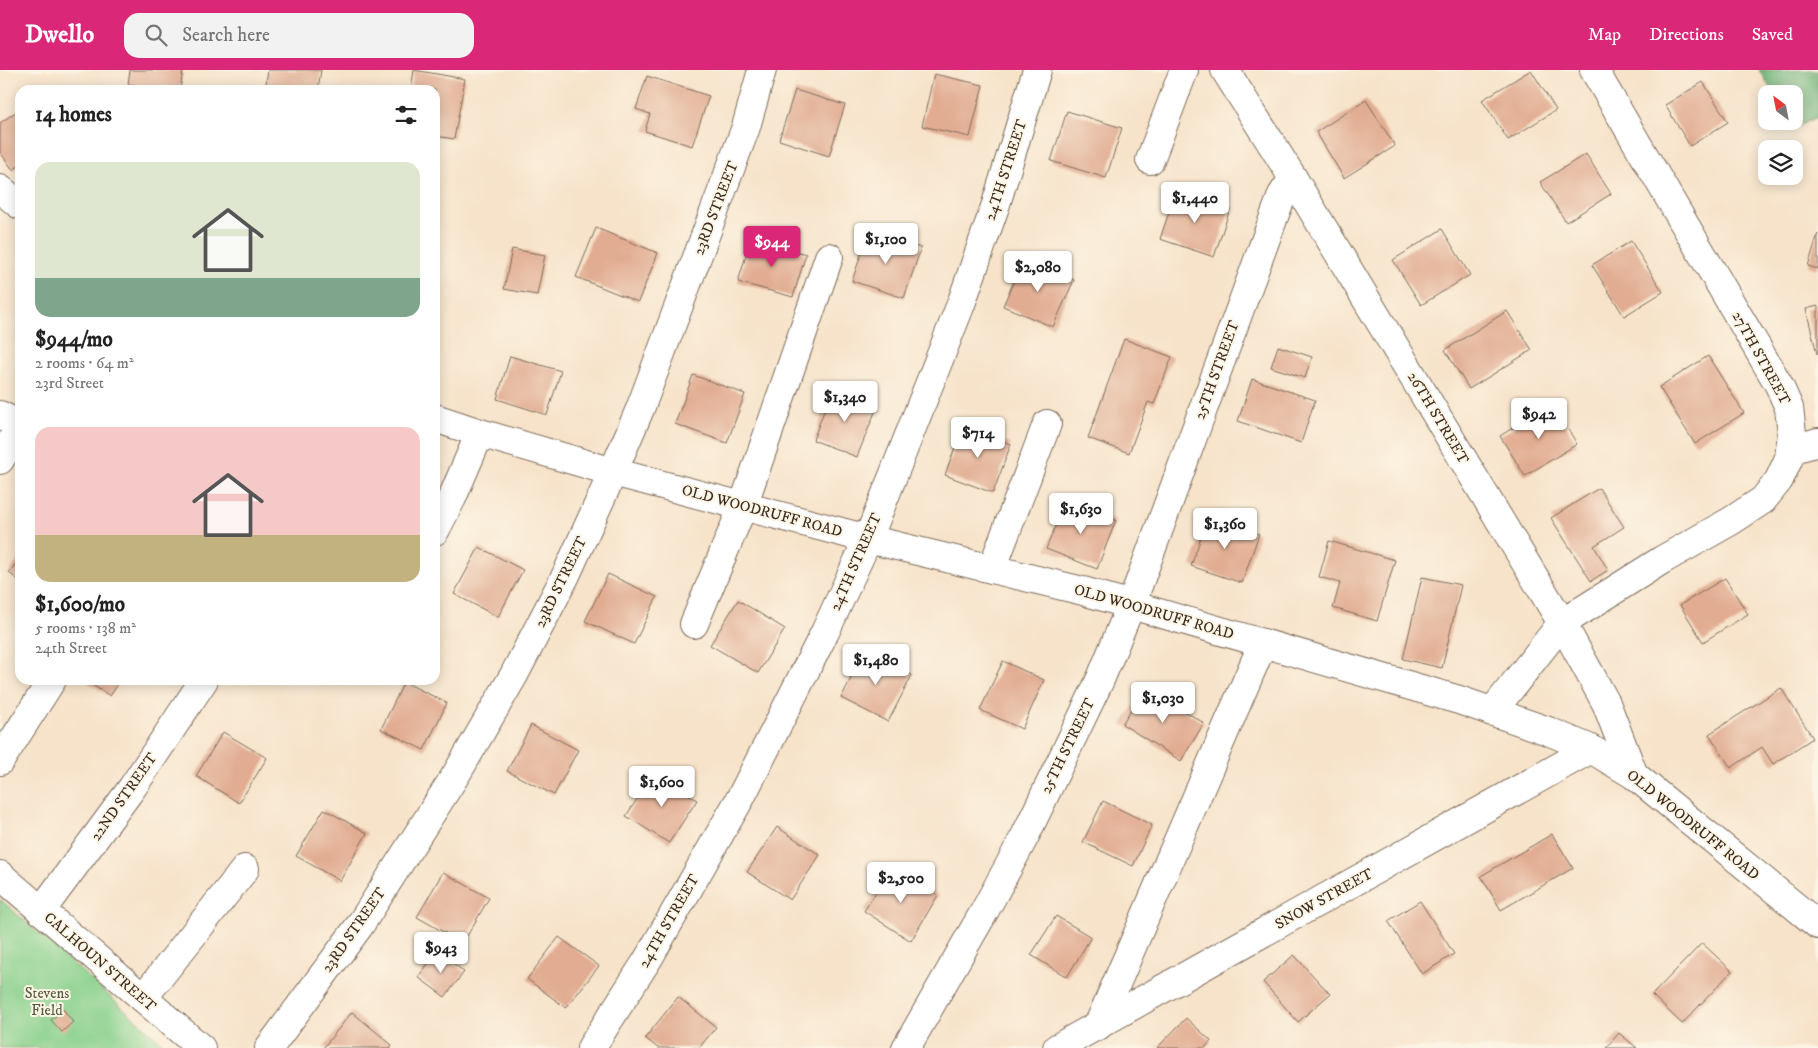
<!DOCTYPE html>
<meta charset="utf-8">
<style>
:root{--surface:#fff;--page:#f2f2f2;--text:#222;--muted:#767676;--accent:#db2777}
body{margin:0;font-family:"IM FELL DW Pica",serif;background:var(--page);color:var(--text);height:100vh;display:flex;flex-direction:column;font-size:19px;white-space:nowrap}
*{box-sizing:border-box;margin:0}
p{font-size:16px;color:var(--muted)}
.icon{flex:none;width:28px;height:28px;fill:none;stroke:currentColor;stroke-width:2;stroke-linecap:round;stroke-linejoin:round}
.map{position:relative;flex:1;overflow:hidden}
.drawer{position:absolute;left:15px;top:15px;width:425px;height:600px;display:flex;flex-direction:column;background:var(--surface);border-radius:15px;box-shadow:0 2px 12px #0003}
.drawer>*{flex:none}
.needle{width:32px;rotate:328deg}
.fabs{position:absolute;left:1758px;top:15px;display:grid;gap:10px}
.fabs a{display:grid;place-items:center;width:45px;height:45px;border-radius:10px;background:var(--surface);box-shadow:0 2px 12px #0003;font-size:25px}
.price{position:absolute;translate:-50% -42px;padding:0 11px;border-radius:5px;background:#fff;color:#222;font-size:16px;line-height:32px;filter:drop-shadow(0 1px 2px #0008)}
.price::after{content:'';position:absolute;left:50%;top:30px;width:15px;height:11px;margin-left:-8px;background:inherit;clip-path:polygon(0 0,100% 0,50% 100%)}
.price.selected{background:var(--accent);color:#fff}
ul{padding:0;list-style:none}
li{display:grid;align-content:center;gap:10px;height:265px;padding:0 20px}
li span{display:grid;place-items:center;height:155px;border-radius:15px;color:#555}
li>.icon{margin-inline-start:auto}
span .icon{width:90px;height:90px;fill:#fffc;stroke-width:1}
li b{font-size:21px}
h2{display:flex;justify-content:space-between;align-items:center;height:60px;padding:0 20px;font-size:21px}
header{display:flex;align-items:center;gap:30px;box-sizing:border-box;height:70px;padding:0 25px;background:var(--accent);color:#fff}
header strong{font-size:24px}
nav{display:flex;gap:28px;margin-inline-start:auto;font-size:18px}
.search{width:350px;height:45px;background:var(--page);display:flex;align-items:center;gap:12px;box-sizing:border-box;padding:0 18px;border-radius:15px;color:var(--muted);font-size:19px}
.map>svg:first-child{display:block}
</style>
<header>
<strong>Dwello</strong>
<div class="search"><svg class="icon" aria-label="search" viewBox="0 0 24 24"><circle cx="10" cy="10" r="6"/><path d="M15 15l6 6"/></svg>Search here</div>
<nav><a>Map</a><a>Directions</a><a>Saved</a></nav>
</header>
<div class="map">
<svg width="1818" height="978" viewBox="0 0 1818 978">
<rect width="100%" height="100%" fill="#fcf5e5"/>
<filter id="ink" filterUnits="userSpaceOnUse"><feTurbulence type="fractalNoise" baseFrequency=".02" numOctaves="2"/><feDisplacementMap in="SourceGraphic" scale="10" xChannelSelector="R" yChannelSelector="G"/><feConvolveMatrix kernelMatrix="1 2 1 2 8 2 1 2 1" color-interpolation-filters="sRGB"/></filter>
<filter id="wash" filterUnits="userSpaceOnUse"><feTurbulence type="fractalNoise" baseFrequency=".0096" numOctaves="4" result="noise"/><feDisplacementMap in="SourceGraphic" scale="20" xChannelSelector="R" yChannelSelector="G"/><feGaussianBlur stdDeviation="1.12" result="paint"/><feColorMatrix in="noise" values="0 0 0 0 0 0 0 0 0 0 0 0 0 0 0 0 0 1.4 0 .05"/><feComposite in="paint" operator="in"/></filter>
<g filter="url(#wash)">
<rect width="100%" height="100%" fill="#f7e3ca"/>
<path fill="#88d08c" stroke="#627d55" d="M0,829L168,978H0Z"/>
<path fill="#6eb278" stroke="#546e4b" d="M1759,0H1818V47L1796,57L1792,51H1794V24H1774Z"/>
<g id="blocks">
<g fill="#e1ac91">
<path d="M130,0H183L180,20H164L128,14Z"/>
<path d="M268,0H321L318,20H265Z"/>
<path d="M414,0L465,9L454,69L435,66V20H411Z"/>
<path d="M1531,0L1556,40L1508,70L1482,30Z"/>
<path d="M934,4L983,15L970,67L922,56Z"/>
<path d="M647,6L709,26L692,76L645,61L650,44L636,39Z"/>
<path d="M1703,12L1728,52L1690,76L1665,35Z"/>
<path d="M795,20L845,35L829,86L779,70Z"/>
<path d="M1366,30L1395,76L1344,108L1316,62Z"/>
<path d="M20,39V95L13,100L0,82V53Z"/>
<path d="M1067,41L1122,58L1106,108L1051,91Z"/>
<path d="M1586,84L1611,124L1566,152L1540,112Z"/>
<path d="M1176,121L1230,139L1214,187L1160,169Z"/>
<path d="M596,158L658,183L638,232L576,207Z"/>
<path d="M1442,159L1470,205L1421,235L1393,190Z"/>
<path d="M869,161L921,178L904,228L852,211Z"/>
<path d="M1818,164V199L1808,196Z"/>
<path d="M751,169L806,184L793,227L738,212Z"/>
<path d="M1631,171L1663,222L1624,246L1592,195Z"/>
<path d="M512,179L545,185L537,225L504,219Z"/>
<path d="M1024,188L1074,210L1053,257L1003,236Z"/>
<path d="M1818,236V284H1817L1806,239Z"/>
<path d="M1507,241L1532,280L1469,319L1445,280Z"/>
<path d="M1124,269L1172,287L1154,334L1148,332L1129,383L1088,368Z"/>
<path d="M1278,276L1312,287L1305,308L1271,297Z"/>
<path d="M510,286L561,301L547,345L497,329Z"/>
<path d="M1708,286L1744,343L1695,374L1659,317Z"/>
<path d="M693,305L745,324L727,373L675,354Z"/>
<path d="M1252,309L1315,330L1301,373L1238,351Z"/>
<path d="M832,320L877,337L857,387L813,370Z"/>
<path d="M1552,333L1577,374L1525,406L1500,366Z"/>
<path d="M963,356L1011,374L993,423L945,405Z"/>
<path d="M1599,418L1624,457L1594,476L1608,500L1591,511L1551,448Z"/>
<path d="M1066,430L1116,450L1097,499L1046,479Z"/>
<path d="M1208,447L1259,464L1242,513L1191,496Z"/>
<path d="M1329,471L1395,490L1377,551L1333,538L1340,513L1319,507Z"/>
<path d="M479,477L523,500L498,547L454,524Z"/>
<path d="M20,488V511L9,503Z"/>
<path d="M608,504L657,527L634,574L585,551Z"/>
<path d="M1422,507L1461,515L1442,598L1403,589Z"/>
<path d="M1725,508L1748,544L1703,572L1680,535Z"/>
<path d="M738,530L785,559L758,603L710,575Z"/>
<path d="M865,581L912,605L888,652L841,628Z"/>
<path d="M1003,591L1044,610L1022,659L980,640Z"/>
<path d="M84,610H121L110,626Z"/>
<path d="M404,612L447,633L424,680L381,659Z"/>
<path d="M1145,617L1204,653L1181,691L1122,654Z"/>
<path d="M1781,618L1813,668L1773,694L1762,677L1731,698L1709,664Z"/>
<path d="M531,655L578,680L554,725L507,701Z"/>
<path d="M223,662L267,688L239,733L196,706Z"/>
<path d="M655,702L697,730L669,773L626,746Z"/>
<path d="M1103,731L1152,755L1133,796L1083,772Z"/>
<path d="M324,739L367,763L340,811L296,786Z"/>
<path d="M777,757L820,785L790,830L747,802Z"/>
<path d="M1552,764L1573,798L1501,840L1481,806Z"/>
<path d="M892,797L938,825L911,871L864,841Z"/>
<path d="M443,802L489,828L463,873L417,847Z"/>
<path d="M1420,831L1454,884L1422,904L1388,851Z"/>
<path d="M1056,846L1091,867L1067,907L1031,885Z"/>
<path d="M559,867L599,896L566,938L527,909Z"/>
<path d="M1702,873L1732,901L1682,954L1652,925Z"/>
<path d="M438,881L464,902L445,927L418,907Z"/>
<path d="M1294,885L1330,924L1298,952L1263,912Z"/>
<path d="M678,927L716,957L699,978H658L645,968Z"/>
<path d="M63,939L73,952L62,962L51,950Z"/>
<path d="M352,942L392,975L390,978H323Z"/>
<path d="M1186,948L1211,971L1205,978H1157Z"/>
<path d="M1619,963L1637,978H1606Z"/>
</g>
</g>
</g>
<g filter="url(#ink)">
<use href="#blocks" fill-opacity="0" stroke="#7d6b5a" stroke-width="1"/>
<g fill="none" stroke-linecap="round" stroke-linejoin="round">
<defs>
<g id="minor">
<path d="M1225,0L1293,108L1562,553L1606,633L1634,705"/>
<path d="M1150,90L1184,0"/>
<path d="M0,119L20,135"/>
<path d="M0,345L20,355"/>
<path d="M435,348L480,363L613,402L868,469L1083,521L1459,630L1548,661L1591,679L1634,705L1818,855"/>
<path d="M1790,380L1818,372"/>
<path d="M0,390L20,357"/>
<path d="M435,461L452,428L480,363"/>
<path d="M992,499L1047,354"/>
<path d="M694,554L743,436L829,187"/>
<path d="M1492,642L1562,553L1662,490L1731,451L1763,430L1779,410L1789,388L1792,363L1789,338L1779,315L1594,0"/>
<path d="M0,691L52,610"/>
<path d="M0,805L201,978"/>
<path d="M41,841L132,718L204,610"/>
<path d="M143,928L245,799"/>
<path d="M1098,956L1263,573"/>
<path d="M269,978L360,855L457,703L514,605L566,505L613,402L640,339L746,57L762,0"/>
<path d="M591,978L648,889L741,727L825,562L868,469L961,234L996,134L1037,0"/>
<path d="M906,978L984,842L1025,766L1100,610L1131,535L1282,125L1293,108"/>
<path d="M1057,978L1591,679"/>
</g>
</defs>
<use href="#minor" stroke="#7d6b5a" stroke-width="30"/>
<use href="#minor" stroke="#fff" stroke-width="28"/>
</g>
</g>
<g text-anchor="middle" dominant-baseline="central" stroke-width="4" stroke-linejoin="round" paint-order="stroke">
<g font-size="15" fill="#3b2a1e" stroke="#fcf5e5">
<text transform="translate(1006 100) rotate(-72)">24TH STREET</text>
<text transform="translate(716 138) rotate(-69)">23RD STREET</text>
<text transform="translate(1761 288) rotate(61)">27TH STREET</text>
<text transform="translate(1217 300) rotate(-70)">25TH STREET</text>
<text transform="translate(1438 348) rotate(59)">26TH STREET</text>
<text transform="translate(762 441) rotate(15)">OLD WOODRUFF ROAD</text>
<text transform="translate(856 492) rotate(-66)">24TH STREET</text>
<text transform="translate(561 512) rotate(-64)">23RD STREET</text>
<text transform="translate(1154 542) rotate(16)">OLD WOODRUFF ROAD</text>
<text transform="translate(1068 676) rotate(-64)">25TH STREET</text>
<text transform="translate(124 727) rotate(-55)">22ND STREET</text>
<text transform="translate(1693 755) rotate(39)">OLD WOODRUFF ROAD</text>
<text transform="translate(1324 829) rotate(-29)">SNOW STREET</text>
<text transform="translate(669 851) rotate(-60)">24TH STREET</text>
<text transform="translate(354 860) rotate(-55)">23RD STREET</text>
<text transform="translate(100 892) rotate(41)">CALHOUN STREET</text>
</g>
<g font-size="15" fill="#525c3f" stroke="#fcf5e5">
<text x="47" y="923">Stevens<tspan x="47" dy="17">Field</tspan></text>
</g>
</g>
</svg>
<div class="fabs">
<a><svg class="needle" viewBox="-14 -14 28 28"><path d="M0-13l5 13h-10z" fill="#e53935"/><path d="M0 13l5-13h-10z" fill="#767676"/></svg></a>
<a><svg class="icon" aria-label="layers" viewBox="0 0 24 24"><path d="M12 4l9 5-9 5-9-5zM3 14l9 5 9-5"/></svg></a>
</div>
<b class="price" style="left:1195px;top:154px">$1,440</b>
<b class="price" style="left:886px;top:195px">$1,100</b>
<b class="price selected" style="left:772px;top:198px">$944</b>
<b class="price" style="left:1038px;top:223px">$2,080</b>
<b class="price" style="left:845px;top:353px">$1,340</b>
<b class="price" style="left:1539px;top:370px">$942</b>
<b class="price" style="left:978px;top:389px">$714</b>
<b class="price" style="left:1081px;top:465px">$1,630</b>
<b class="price" style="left:1225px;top:480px">$1,360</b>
<b class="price" style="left:876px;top:616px">$1,480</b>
<b class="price" style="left:1163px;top:654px">$1,030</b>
<b class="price" style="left:662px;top:738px">$1,600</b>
<b class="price" style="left:901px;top:834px">$2,500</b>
<b class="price" style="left:441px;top:904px">$943</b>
<section class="drawer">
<h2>14 homes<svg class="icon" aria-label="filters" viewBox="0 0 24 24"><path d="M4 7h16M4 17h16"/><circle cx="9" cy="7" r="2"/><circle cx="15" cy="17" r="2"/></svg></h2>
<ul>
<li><span style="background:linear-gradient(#dfe7d0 75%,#7fa58c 0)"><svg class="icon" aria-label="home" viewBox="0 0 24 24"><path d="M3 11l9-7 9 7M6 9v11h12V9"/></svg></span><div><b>$944/mo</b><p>2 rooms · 64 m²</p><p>23rd Street</p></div></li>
<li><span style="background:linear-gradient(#f6c9c9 70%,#c2b280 0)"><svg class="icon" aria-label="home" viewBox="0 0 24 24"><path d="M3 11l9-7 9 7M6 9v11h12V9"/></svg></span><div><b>$1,600/mo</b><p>5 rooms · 138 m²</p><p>24th Street</p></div></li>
</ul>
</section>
</div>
